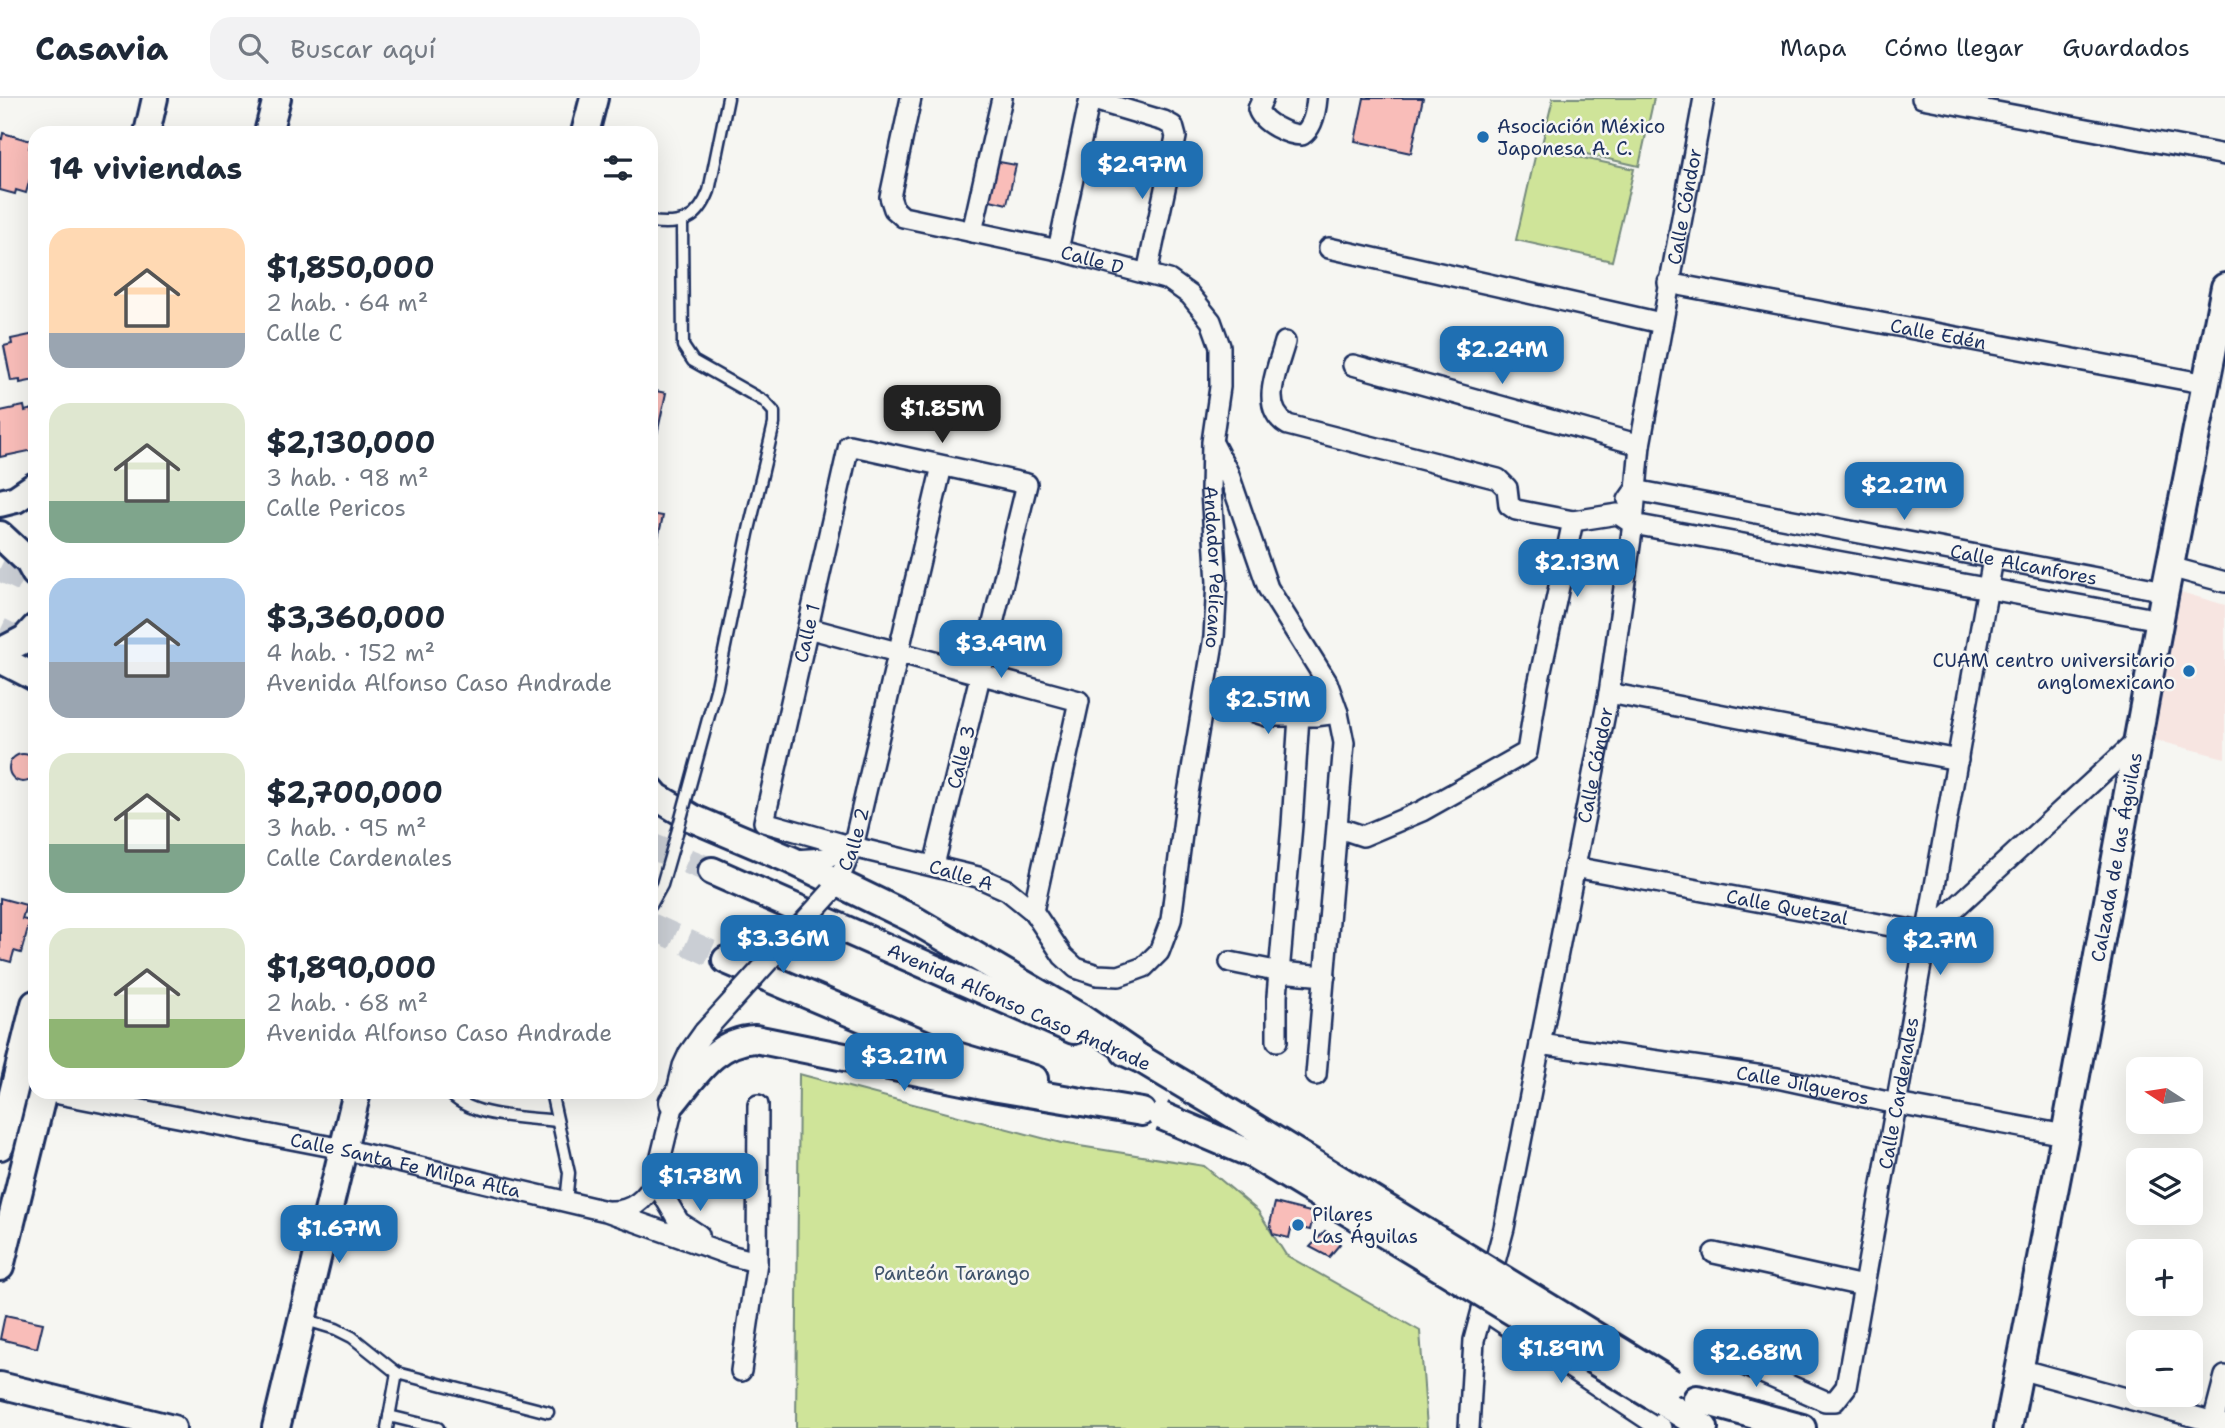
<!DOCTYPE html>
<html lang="es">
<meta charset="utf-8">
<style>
:root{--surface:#fff;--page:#f2f2f3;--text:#1f2937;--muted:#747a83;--line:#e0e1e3;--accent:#1f6fb2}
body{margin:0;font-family:"Shantell Sans",sans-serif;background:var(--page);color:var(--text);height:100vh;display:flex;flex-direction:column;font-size:26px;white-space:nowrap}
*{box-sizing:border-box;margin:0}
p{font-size:23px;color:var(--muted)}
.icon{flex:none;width:38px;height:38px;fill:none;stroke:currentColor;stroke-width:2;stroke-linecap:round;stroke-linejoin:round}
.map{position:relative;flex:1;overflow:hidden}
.panel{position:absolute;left:28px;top:28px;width:630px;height:973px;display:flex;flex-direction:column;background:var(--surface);border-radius:21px;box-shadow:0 7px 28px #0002}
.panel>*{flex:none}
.needle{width:46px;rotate:282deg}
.tools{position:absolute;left:2126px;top:959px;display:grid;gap:14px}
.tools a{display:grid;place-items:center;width:77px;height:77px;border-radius:14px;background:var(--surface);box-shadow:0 7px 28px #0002;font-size:35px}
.price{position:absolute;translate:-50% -60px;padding:0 16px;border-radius:14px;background:var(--accent);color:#fff;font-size:23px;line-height:46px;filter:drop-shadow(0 2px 4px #0008)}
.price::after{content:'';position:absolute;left:50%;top:42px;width:21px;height:16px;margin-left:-10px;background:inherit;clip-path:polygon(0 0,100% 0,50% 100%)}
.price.on{background:#222;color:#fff}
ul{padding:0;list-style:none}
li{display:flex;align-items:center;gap:21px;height:175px;padding:0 21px}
li span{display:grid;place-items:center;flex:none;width:196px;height:140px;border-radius:21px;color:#555}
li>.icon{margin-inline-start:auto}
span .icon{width:84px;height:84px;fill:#fffc;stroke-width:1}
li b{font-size:30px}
h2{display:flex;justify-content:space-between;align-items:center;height:84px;padding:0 21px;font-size:30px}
header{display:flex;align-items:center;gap:42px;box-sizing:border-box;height:98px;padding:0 35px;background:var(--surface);border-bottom:2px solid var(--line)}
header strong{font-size:33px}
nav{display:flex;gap:38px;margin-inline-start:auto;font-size:24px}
.search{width:490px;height:63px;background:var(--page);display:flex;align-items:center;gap:18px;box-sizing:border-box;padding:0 24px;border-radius:21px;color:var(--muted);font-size:26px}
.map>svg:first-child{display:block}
</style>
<header>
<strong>Casavia</strong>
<div class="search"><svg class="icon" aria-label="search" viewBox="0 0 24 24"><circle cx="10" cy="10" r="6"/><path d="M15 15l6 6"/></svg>Buscar aquí</div>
<nav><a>Mapa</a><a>Cómo llegar</a><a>Guardados</a></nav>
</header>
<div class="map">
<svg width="2225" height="1330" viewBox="0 0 2225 1330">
<rect width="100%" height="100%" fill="#f6f6f2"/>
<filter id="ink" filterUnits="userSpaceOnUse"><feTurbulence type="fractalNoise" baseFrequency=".0143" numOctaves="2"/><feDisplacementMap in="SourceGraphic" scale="14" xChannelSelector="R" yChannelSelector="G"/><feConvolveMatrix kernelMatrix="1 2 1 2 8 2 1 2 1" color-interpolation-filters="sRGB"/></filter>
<g filter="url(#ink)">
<path fill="#f7e5e1" d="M2167,490L2225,507V660L2142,639Z"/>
<g fill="#cfe499" stroke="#758a7c" stroke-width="2">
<path d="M1553,0H1654L1639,68L1542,46Z"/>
<path d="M1537,50L1634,71L1612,163L1516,142Z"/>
<path d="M799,976L1061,1045L1204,1068L1258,1113L1286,1157L1420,1233L1427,1330H796Z"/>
</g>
<g fill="#f9bdb9" stroke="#1b2f5e" stroke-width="2">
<path d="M1364,0H1423L1411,55L1355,43Z"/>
<path d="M3,35L31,43L29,50L35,52V63L26,95L16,92L15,96L0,92V40L2,41Z"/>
<path d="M994,63L1016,67L1007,106L986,101Z"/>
<path d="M35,236V282L20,285V282L11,283L4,248L12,246L11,241Z"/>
<path d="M651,292L666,295L651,364Z"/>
<path d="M24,308L25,313L32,311L35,326L34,352L0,359V313Z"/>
<path d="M651,416L663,418L651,471Z"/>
<circle cx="23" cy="670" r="14"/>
<path d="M0,800L26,807L22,821L30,823L21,855L14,853L11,864L0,861Z"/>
<path d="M1275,1105L1314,1115L1310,1132L1301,1130V1133L1291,1131L1289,1140L1273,1136L1270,1126Z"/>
<path d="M1325,1133L1340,1146L1329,1159L1310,1149Z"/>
<path d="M5,1217L43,1225L37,1250L0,1241Z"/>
</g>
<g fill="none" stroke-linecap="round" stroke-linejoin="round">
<g stroke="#caced4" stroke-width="26" stroke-dasharray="26 13" stroke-linecap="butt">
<path d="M0,470L35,487"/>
<path d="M0,533L35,550"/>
<path d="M651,748L712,773"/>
<path d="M651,828L726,862"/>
</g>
<defs>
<g id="service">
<path d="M651,124C682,128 698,122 709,93L728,0"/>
<path d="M682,124L683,248L693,263L764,303L774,314V326L748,436L717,588"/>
<path d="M651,807L662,787L677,735"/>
<path d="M449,994C469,1020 525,1019 556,1023"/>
<path d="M551,994L569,1075L566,1104"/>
<path d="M303,1221L336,1231L352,1239L397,1275L548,1314"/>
<path d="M389,1318L438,1330"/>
<path d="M387,1330L397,1275"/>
</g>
<g id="minor">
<path id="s1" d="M911,0L890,99L894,111L903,119L1058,152L1169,182L1190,197L1211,223L1220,248V289L1212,344L1211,393L1217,484L1214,539L1185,713L1171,822L1159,854L1144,869L1119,878L1097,877L1076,870L1063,858L1033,813L1007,792L978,779L853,749L764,724L849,347L1027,386L934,767"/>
<path d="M1263,0L1258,11C1262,25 1288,37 1302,37C1313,30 1316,12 1317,0"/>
<path d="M1922,0L2225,57"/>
<path d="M1090,1L1164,23L1173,28L1176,39L1147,175"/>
<path d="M972,134L1002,0"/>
<path d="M1329,150L1661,225"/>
<path d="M1058,152L1090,0"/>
<path id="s2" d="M1668,185L2207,286"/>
<path d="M1285,244C1278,270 1258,310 1288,327L1498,381L1507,390L1509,407L1516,412L1573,423"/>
<path d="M1353,267L1640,347"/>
<path d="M1214,347L1228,374L1268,490L1327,584L1338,615L1344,645L1316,977"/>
<path id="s3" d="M1628,402L1635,392L2165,493"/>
<path d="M2170,469L2225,484"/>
<path d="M808,530L1079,603L1033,813"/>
<path d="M1609,595L1958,662"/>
<path d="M1206,598L1267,618H1315L1338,615"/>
<path d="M1339,730L1363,738L1422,713L1527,654L1538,587L1573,423L1618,416L1633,426L2160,522"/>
<path d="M794,762L825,760L853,749"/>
<path id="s4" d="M1574,769L1928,835L2138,642"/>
<path id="s5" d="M831,794L837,785L853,749L942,368"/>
<path d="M1230,864L1280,874L1325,878"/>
<path d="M1277,943V898L1292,727L1299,618"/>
<path id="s6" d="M1540,946L1777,980L1897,1006L2065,1037"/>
<path id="s7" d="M49,994L343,1051L606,1113L733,1158L757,1164"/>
<path d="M655,1083L679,1124L699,1137"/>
<path d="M610,1113C632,1114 646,1101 655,1083L683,968L689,955L704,934"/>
<path d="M1714,1155L1863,1188"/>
<path d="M1482,1211L1661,1330"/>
<path id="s8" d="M1744,1267L1825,1303H1835L1846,1289L1993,461"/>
<path d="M2019,1271L2225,1327"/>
<path d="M741,1273L757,1164L758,1007"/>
<path d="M2213,1324L2225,1278"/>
<path id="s9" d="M1469,1330L1474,1242L1504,1130L1609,595L1633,426L1640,347L1704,0"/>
</g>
<g id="tertiary">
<path d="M147,35L155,0"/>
<path d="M0,1287L173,1330"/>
</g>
<g id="secondary">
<path d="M268,35L277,0"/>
<path d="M585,35L594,0"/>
<path d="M0,405L16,401L35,388"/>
<path d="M0,437L29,464L35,475"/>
<path d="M0,554L25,541L35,530"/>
<path d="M0,561L35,579"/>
<path d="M651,692L657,699L692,720L791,762L911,820L1081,920L1141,961"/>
<path d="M712,773L1074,932"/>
<path d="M726,862L943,954L1034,981"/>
<path d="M1125,954L1141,961L1218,1007"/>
<path d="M673,1004C696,976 716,943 755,941L998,990L1142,1014"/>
<path d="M0,1048L35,906"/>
<path d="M0,1169L43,994"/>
<path d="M1697,1301L1802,1330"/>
<path d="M1664,1305L1704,1330"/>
<path d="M276,1330L357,994"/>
<path id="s10" d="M2008,1330L2065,1037L2165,493L2225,189"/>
</g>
</defs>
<use href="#service" stroke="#1b2f5e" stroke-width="15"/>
<use href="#minor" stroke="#1b2f5e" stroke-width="24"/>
<use href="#tertiary" stroke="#1b2f5e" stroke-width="30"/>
<use href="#secondary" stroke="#1b2f5e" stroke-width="32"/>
<use href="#service" stroke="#f6f6f2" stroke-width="10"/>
<use href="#minor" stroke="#f6f6f2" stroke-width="19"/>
<use href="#tertiary" stroke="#f6f6f2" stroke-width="24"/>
<use href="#secondary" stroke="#f6f6f2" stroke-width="26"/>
<defs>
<path id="service-bridge" d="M677,735L717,588"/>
<path id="minor-bridge" d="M704,934L831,794"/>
<g id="secondary-bridge">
<path d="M1218,1007L1672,1285"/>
<path d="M1162,1018L1254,1057L1664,1305"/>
</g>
</defs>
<use href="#service-bridge" stroke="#1b2f5e" stroke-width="15" stroke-linecap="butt"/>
<use href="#minor-bridge" stroke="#1b2f5e" stroke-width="24" stroke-linecap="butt"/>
<use href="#secondary-bridge" stroke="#1b2f5e" stroke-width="32" stroke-linecap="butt"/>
<use href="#service-bridge" stroke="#f6f6f2" stroke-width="10"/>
<use href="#minor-bridge" stroke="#f6f6f2" stroke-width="19"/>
<use href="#secondary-bridge" stroke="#f6f6f2" stroke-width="26"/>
</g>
</g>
<g fill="#1f6fb2" stroke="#f6f6f2" stroke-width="2.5">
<circle cx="1483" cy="39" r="7"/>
<circle cx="2189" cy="573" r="7"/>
<circle cx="1298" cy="1127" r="7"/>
</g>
<g text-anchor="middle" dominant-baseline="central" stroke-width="5" stroke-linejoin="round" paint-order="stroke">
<g font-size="19" fill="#1b2f5e" stroke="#f6f6f2" text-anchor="start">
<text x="1497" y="28">Asociación México<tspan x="1497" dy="22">Japonesa A. C.</tspan></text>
<text x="2175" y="562" text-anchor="end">CUAM centro universitario<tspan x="2175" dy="22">anglomexicano</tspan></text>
<text x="1312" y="1116">Pilares<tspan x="1312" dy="22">Las Águilas</tspan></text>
</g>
<g font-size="19" fill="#1b2f5e" stroke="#f6f6f2">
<text stroke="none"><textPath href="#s9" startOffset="1242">Calle Cóndor</textPath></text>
<text stroke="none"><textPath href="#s1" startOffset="320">Calle D</textPath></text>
<text stroke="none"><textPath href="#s2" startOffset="275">Calle Edén</textPath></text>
<text stroke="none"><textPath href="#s3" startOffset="408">Calle Alcanfores</textPath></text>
<text stroke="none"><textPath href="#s1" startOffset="707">Andador Pelícano</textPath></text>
<text stroke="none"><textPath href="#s1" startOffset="1741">Calle 1</textPath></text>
<text transform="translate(961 659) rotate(-76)">Calle 3</text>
<text stroke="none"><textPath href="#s9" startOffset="676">Calle Cóndor</textPath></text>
<text stroke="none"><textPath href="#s5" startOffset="58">Calle 2</textPath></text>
<text stroke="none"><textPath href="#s10" startOffset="581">Calzada de las Águilas</textPath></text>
<text transform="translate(961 777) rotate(17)">Calle A</text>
<text stroke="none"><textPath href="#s4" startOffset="217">Calle Quetzal</textPath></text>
<text transform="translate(1019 909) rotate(24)">Avenida Alfonso Caso Andrade</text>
<text stroke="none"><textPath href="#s6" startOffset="266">Calle Jilgueros</textPath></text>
<text stroke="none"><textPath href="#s8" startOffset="415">Calle Cardenales</textPath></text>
<text stroke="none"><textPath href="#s7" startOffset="364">Calle Santa Fe Milpa Alta</textPath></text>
</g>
<g font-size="19" fill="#3f536a" stroke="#f6f6f2">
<text x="952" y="1175">Panteón Tarango</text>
</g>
</g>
</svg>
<div class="tools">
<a><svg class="needle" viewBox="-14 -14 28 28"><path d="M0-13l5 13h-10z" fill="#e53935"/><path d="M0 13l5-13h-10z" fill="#747a83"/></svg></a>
<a><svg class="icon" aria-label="layers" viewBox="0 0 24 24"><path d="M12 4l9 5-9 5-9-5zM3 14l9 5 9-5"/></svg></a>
<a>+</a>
<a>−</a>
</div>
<b class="price" style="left:1142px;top:103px">$2.97M</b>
<b class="price" style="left:1502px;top:288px">$2.24M</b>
<b class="price on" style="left:942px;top:347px">$1.85M</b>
<b class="price" style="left:1904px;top:424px">$2.21M</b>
<b class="price" style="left:1577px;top:501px">$2.13M</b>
<b class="price" style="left:1001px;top:582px">$3.49M</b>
<b class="price" style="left:1268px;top:638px">$2.51M</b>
<b class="price" style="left:783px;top:877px">$3.36M</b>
<b class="price" style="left:1940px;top:879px">$2.7M</b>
<b class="price" style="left:904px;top:995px">$3.21M</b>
<b class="price" style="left:700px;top:1115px">$1.78M</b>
<b class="price" style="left:339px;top:1167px">$1.67M</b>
<b class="price" style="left:1561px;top:1287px">$1.89M</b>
<b class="price" style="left:1756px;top:1291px">$2.68M</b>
<section class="panel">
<h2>14 viviendas<svg class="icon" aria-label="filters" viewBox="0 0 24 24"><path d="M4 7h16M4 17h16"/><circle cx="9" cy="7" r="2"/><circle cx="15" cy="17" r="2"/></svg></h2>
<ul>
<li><span style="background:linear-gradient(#ffd9b3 75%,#9aa5b1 0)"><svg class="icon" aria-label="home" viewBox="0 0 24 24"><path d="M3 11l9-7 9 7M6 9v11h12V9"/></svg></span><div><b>$1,850,000</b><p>2 hab. · 64 m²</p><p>Calle C</p></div></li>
<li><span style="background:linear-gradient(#dfe7d0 70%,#7fa58c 0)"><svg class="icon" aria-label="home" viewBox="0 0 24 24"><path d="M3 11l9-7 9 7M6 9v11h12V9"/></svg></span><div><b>$2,130,000</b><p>3 hab. · 98 m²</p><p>Calle Pericos</p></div></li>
<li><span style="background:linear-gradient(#a9c7e8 60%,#9aa5b1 0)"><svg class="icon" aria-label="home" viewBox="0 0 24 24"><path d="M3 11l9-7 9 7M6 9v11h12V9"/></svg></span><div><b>$3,360,000</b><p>4 hab. · 152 m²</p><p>Avenida Alfonso Caso Andrade</p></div></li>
<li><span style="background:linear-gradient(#dfe7d0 65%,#7fa58c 0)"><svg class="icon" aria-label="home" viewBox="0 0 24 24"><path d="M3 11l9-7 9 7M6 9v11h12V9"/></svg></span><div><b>$2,700,000</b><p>3 hab. · 95 m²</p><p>Calle Cardenales</p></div></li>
<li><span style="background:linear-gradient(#dfe7d0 65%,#8fb573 0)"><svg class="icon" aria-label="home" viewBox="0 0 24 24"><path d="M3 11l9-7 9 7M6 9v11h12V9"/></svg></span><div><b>$1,890,000</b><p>2 hab. · 68 m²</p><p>Avenida Alfonso Caso Andrade</p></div></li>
</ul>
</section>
</div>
